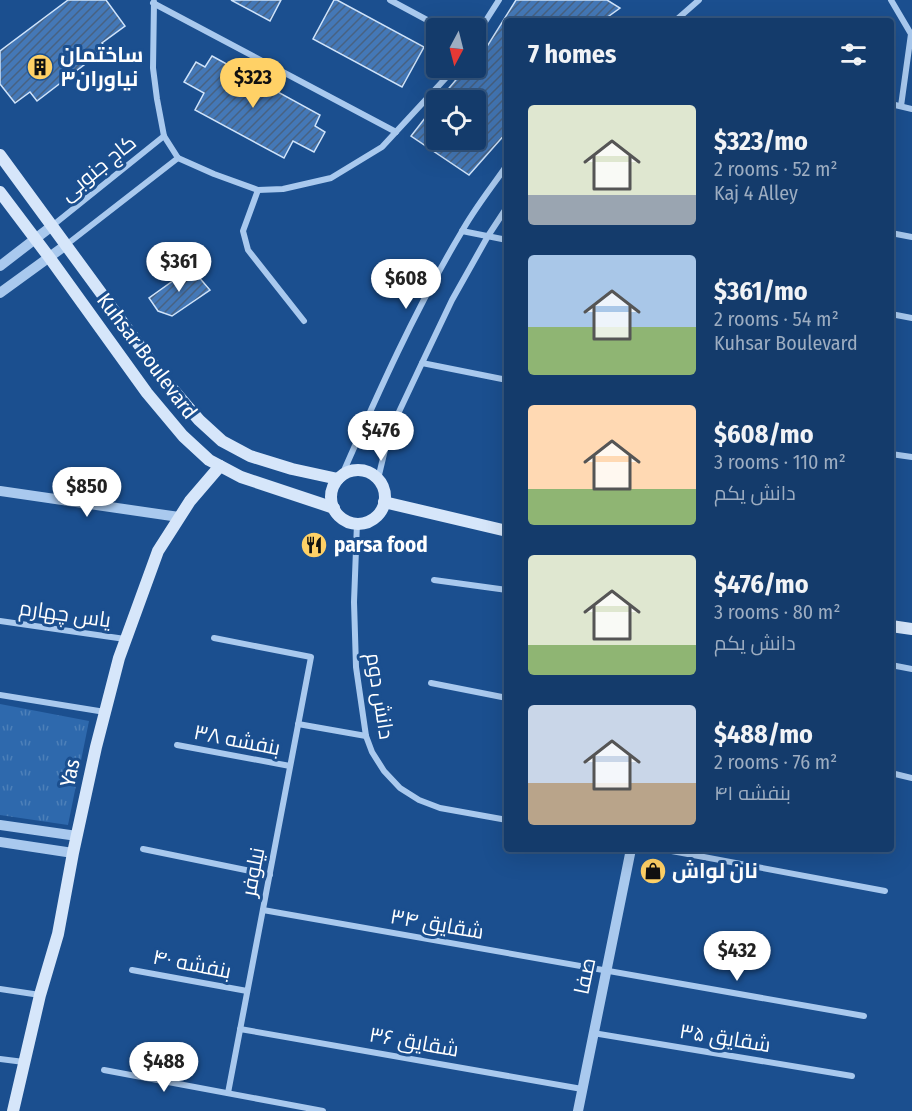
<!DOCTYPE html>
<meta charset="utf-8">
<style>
:root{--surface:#143b6b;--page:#1d4271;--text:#f1f3f6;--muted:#9dadc1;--line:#33557e;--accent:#ffd166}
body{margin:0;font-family:"Fira Sans Condensed",Cairo,sans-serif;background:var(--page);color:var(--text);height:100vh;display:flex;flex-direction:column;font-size:22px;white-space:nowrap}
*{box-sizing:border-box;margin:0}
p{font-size:20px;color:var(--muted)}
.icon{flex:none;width:33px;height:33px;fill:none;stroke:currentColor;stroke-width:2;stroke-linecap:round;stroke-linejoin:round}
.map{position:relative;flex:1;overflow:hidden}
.panel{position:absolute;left:504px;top:18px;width:390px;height:834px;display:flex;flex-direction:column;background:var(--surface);border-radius:6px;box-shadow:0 6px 24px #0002,0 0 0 2px var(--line)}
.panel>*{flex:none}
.needle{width:39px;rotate:187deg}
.tools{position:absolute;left:426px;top:18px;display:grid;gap:12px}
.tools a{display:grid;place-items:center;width:60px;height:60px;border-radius:6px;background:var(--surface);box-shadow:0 6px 24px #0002,0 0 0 2px var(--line);font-size:30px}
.price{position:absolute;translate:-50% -51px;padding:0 14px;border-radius:21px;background:#fff;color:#222;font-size:20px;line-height:39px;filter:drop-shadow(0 2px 3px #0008)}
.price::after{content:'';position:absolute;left:50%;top:36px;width:18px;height:14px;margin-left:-9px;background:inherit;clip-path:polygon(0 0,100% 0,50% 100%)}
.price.current{background:var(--accent);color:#111}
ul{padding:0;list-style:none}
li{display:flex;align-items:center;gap:18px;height:150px;padding:0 24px}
li span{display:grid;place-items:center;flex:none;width:168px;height:120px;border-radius:6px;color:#555}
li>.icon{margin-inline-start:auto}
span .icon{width:72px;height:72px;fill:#fffc;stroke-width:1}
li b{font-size:26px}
h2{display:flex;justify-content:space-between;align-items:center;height:72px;padding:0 24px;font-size:26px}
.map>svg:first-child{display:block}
</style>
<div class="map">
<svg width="912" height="1111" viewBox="0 0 912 1111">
<defs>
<pattern id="grass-tufts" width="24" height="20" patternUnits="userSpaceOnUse" patternTransform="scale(1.5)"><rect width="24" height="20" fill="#2e69ad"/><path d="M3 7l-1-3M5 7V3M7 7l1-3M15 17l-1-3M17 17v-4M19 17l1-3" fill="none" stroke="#4d80b9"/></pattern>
<pattern id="building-hatch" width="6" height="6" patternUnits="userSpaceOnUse" patternTransform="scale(1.5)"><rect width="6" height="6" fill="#4478b7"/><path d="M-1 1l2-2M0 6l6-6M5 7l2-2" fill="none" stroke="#486282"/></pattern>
</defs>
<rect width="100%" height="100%" fill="#1b4f8f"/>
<path fill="url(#grass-tufts)" d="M0,704L89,721L68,825L0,815Z"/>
<g fill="url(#building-hatch)" stroke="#cfe3fa" stroke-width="1.5">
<path d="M68,0H106L125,26L102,43L106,48L37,101L30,92L15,103L0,84V51Z"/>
<path d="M231,0H281L270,21Z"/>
<path d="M334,0H337L424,47L402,87L313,39Z"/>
<path d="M516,0H607L620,8L602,21H507V132L469,175L411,136L436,104V140H476V100H439L466,68H476V48L483,53Z"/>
<path d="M212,56L320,115L315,126L325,132L314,152L293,141L284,158L195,110L204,93L184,82L196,62L205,67Z"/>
<path d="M191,268L210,290L172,316L158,311L149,298Z"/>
<path d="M306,536L323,539L321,553L304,550Z"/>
</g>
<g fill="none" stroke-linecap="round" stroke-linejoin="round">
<g stroke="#a9c9ee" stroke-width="6">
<path d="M390,0L442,28"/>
<path d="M891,0L911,34L901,106"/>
<path d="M154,2L153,68L157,99L164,136L178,158"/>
<path d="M153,3L396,132"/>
<path d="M675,21L699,0"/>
<path d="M476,36L499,0"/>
<path d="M891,104L912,109"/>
<path d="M178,158L214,174L258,190L283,189L331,178L382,147L455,68"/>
<path d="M258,190L243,231L248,250L304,321"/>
<path d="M52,226L164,136"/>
<path d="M462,231L507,240"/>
<path d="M891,233L912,237"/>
<path d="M66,245L178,158"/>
<path d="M891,314L912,318"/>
<path d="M422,363L507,380"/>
<path d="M891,454L912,457"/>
<path d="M342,475C378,393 415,310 461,233C474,209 492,187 507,165"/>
<path d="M378,479L389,433L422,363L452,300L488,236L507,207"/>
<path d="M357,523L354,602L356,667L366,736L372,752L384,771L400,788L419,800L440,808L507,820"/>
<path d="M434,580L507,590"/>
<path d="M0,621L125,639"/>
<path d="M214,638L311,657L228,1093"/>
<path d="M891,665L912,669"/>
<path d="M431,683L507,698"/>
<path d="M0,695L105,712"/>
<path d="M298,724L366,736"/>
<path d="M177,745L290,766"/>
<path d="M891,773L912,778"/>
<path d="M143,849L270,875"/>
<path d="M661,849L885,891"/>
<path d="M263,910L864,1016"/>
<path d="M132,970L247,991"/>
<path d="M0,989L40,995"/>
<path d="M240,1029L582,1089"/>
<path d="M593,1033L852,1076"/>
<path d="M0,1059L24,1062"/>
<path d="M104,1070L323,1111"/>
</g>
<g stroke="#a9c9ee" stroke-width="10">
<path d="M0,266L52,226"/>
<path d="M0,293L66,245"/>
<path d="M0,491L179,517"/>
<path d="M0,825L77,836"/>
<path d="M0,842L73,853"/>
<path d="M578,1111L631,849"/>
</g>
<g stroke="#d6e6fa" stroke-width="12">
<path d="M0,155L164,379L199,420L222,441L250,456L292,469L338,479"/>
<path d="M0,192L49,257L147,393L183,436L209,460L241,477L334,508"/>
<circle cx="358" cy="497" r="27"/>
<path d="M384,502L507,531"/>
<path d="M891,626L912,629"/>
<path d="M13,1111L40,995L58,934L73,853L96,747L119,658L158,551L190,501L220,466"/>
</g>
</g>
<defs>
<symbol id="building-disc" viewBox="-11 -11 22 22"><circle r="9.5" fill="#ffd166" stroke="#1b4f8f"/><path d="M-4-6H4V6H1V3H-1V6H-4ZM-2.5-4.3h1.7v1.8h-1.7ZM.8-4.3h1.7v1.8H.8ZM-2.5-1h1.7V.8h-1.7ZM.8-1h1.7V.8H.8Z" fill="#111"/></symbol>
<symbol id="restaurant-disc" viewBox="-11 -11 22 22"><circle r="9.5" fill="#ffd166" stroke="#1b4f8f"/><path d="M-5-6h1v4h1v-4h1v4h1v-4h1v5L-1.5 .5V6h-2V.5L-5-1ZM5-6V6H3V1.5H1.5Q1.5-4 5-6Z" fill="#111"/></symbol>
<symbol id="shop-disc" viewBox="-11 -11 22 22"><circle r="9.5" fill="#ffd166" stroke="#1b4f8f"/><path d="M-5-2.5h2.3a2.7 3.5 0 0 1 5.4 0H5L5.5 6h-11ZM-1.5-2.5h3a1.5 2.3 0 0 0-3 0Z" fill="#111"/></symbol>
</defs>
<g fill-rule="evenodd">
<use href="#building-disc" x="25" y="52" width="30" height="30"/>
<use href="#restaurant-disc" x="299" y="530" width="30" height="30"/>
<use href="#shop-disc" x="638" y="856" width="30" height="30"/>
</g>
<g text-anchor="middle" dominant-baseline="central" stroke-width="6" stroke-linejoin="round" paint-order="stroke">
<g font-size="21" font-weight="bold" fill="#fff" stroke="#1b4f8f" text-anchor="start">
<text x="60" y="55">ساختمان<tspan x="60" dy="24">نیاوران۳</tspan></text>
<text x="334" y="545">parsa food</text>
<text x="672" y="871">نان لواش</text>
</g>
<g font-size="21" fill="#fff" stroke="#1b4f8f">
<text transform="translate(98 168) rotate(-39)">کاج جنوبی</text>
<text transform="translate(147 356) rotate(53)">Kuhsar Boulevard</text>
<text transform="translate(65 614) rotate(8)">یاس چهارم</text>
<text transform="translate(380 696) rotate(81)">دانش دوم</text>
<text transform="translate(237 740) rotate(11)">بنفشه ۳۸</text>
<text transform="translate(70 773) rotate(-78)">Yas</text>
<text transform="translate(253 872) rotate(-79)">نیلوفر</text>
<text transform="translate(437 924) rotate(10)">شقایق ۳۴</text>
<text transform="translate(192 964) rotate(11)">بنفشه ۴۰</text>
<text transform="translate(585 976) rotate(-78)">صفا</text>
<text transform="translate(725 1038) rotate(9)">شقایق ۳۵</text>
<text transform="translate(414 1042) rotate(10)">شقایق ۳۶</text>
</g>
</g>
</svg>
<div class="tools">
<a><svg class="needle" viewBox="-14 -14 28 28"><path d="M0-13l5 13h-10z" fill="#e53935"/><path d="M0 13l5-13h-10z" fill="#9dadc1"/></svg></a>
<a><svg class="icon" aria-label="locate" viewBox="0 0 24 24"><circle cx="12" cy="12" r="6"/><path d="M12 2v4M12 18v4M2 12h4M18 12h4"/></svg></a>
</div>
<b class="price current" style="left:253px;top:109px">$323</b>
<b class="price" style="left:179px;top:293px">$361</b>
<b class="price" style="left:406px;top:310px">$608</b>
<b class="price" style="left:381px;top:462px">$476</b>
<b class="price" style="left:87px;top:518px">$850</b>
<b class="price" style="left:737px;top:982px">$432</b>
<b class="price" style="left:164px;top:1093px">$488</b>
<section class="panel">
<h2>7 homes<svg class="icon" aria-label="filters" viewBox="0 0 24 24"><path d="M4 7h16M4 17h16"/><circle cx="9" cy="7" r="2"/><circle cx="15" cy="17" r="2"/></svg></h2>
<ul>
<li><span style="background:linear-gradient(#dfe7d0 75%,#9aa5b1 0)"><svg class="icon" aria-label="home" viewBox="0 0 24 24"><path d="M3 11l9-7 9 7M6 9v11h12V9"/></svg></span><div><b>$323/mo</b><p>2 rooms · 52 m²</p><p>Kaj 4 Alley</p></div></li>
<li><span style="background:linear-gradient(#a9c7e8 60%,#8fb573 0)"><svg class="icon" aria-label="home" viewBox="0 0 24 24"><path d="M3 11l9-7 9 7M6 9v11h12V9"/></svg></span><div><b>$361/mo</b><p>2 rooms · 54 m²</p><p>Kuhsar Boulevard</p></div></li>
<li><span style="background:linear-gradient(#ffd9b3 70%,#8fb573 0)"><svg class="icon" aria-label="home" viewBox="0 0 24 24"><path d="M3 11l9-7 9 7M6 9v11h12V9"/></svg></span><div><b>$608/mo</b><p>3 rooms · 110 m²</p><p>دانش یکم</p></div></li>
<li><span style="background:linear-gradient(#dfe7d0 75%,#8fb573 0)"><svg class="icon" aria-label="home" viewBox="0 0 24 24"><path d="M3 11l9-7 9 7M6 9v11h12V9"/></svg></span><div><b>$476/mo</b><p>3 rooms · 80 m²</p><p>دانش یکم</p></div></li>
<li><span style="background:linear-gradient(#c9d6e8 65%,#b9a48a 0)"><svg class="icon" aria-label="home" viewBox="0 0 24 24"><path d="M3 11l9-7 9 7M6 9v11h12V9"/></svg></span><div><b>$488/mo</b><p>2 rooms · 76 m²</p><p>بنفشه ۴۱</p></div></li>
</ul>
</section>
</div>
